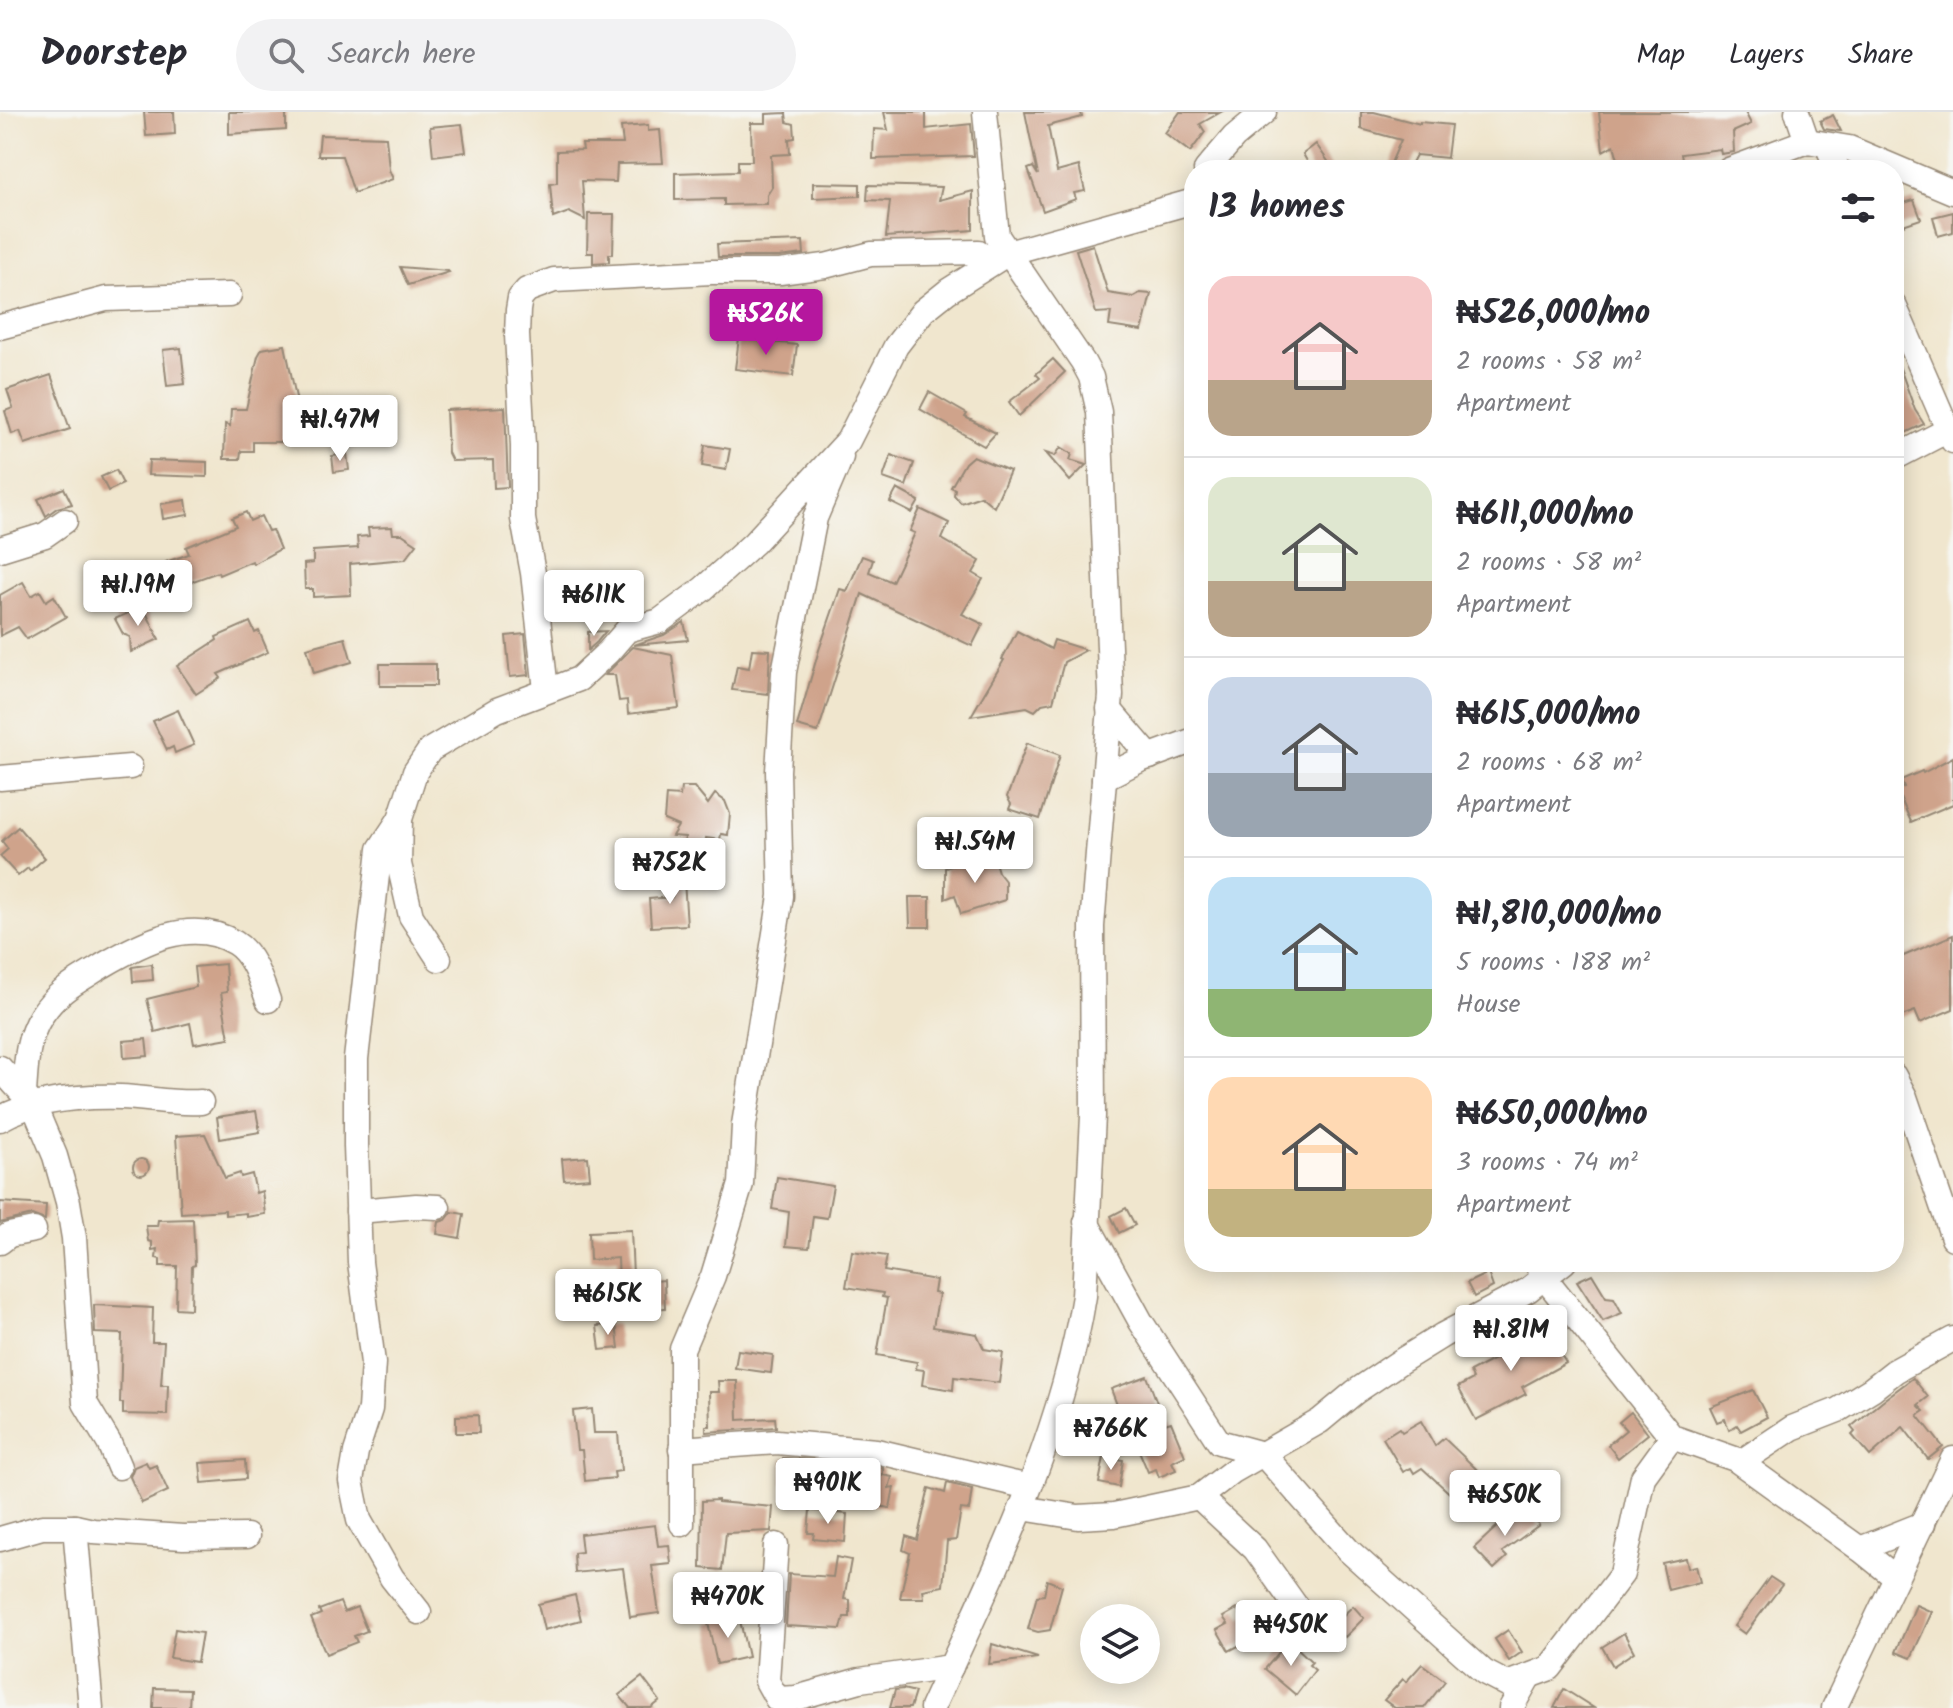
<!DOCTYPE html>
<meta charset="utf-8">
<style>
:root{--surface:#fff;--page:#f2f2f3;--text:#2b2b33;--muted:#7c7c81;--line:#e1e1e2;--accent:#b5179e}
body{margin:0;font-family:Kalam,sans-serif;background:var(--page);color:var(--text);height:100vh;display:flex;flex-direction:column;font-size:30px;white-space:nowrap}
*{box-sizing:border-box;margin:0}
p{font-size:26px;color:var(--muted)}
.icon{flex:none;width:44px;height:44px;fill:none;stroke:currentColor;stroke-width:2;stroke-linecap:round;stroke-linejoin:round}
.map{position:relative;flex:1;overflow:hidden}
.panel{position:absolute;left:1184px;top:48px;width:720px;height:1112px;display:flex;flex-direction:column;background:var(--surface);border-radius:32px;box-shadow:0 4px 20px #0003}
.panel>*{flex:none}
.buttons{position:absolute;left:1080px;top:1492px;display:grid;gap:16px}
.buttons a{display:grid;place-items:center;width:80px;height:80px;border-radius:50%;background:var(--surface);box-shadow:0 4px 20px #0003;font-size:40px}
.price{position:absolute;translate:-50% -68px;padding:0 18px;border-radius:8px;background:#fff;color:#222;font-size:26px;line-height:52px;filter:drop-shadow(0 2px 4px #0008)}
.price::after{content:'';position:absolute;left:50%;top:48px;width:24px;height:18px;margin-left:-12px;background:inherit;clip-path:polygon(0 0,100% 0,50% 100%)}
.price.on{background:var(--accent);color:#fff}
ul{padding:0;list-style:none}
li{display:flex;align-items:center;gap:24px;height:200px;padding:0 24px}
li+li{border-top:2px solid var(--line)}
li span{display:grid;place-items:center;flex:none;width:224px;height:160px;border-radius:24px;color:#555}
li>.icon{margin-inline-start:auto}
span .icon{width:96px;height:96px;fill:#fffc;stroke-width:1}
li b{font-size:34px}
h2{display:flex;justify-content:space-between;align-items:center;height:96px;padding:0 24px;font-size:34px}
header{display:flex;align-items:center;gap:48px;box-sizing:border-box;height:112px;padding:0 40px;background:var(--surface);border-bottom:2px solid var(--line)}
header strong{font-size:38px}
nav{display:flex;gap:44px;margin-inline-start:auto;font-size:28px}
.search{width:560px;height:72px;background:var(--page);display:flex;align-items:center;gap:20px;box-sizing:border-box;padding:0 28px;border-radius:44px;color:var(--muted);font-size:30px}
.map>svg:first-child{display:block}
</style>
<header>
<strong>Doorstep</strong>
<div class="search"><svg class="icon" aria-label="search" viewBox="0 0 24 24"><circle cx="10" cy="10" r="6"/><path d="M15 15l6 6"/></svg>Search here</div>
<nav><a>Map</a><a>Layers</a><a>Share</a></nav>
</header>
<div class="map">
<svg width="1953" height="1596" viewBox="0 0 1953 1596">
<rect width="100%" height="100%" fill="#f6f6f2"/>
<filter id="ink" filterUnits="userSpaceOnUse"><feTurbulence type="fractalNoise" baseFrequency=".0125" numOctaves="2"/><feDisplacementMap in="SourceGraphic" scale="16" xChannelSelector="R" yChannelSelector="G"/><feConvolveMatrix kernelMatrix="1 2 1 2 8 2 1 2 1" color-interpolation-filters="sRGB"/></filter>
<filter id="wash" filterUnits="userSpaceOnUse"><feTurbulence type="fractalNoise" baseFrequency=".006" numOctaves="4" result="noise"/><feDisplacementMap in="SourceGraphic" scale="32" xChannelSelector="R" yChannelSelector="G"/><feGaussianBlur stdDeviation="1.8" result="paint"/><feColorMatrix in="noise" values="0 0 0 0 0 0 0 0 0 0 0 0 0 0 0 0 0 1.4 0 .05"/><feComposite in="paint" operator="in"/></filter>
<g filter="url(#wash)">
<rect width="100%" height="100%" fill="#f0e6ce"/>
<g id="blocks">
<g fill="#cfa38b">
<path d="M144,0H174L175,22L146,24Z"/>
<path d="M229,0H286V18L229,22Z"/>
<path d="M884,0H926V17L971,12L974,44L873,47L874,17L888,18Z"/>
<path d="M1025,0H1081L1082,5L1048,14L1057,60L1079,54L1085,79L1074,81L1076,87L1043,99L1028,57L1033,55L1038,63Z"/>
<path d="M1180,0H1221L1200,12L1205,20L1190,40L1165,21Z"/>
<path d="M1361,0H1374L1420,12V10L1451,13L1447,46L1416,43L1408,58H1388L1401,28L1361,17Z"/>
<path d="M1599,0H1745L1751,12L1733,20L1734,40L1721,42L1720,37L1681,42L1683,53L1621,58L1614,33L1603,39Z"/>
<path d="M786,1L787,10L794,12L795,26L789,27L790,42L771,43L772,75L767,83V92L724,93V87L675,88V61L738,59V49H752L751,11H766V2Z"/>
<path d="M1833,3L1841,19H1840L1824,17L1820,9Z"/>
<path d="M462,12L466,40L433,44L430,15Z"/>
<path d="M648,13V19L660,18L663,51L617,52L616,70L582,69L585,108L569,100L553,106L550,72L557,71V39L583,38L582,32H623L621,15Z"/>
<path d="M320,23L386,25L389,58L393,67L354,81L342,44H318Z"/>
<path d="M1316,32L1334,58H1312L1303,42Z"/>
<path d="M813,71L860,72V84L813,86Z"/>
<path d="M868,73L942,75L939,88L973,79V118L886,125L890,89L867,88Z"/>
<path d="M1914,88L1921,107L1894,116V94Z"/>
<path d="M1953,100V120L1938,124L1933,105Z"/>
<path d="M588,102H614L613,142H609V150L593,151V141H587Z"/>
<path d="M803,129L804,142L779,145H718L717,132Z"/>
<path d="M1093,133L1108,181L1133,185L1140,181L1151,182L1142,219L1109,214L1111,200L1096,201L1076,138Z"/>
<path d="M400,155L448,159L449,160L408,173Z"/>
<path d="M739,226L797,233L793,264L735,257Z"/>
<path d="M285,233L298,295H335V330H253V339H241L240,347H224L225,312L230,314L231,297H246L258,244L262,237Z"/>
<path d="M181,236L185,272L167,274L163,238Z"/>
<path d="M1896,245L1915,298L1924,312L1899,324L1894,314Z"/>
<path d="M1053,247L1065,260L1019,304L1009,290L1040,266L1036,262Z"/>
<path d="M51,263L70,317L25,332L20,319L12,322L5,299L13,296L7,278Z"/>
<path d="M929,280L967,302L965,305L996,321L984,334L920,297Z"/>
<path d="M505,295L508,375L494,376L493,348L452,349L448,341L446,298Z"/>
<path d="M705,333L730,337L726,358L702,354Z"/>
<path d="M1061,335L1072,342L1070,348L1086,353L1070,369L1046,341L1055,344Z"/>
<path d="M347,342L349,358L334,360L332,344Z"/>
<path d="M891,343L914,351L906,374L883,366Z"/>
<path d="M973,344L1010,359L994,395L981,384L961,391L954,383L955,377L951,375L965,351Z"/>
<path d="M149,348L207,350V365L148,363Z"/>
<path d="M116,358L123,372L108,379L101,365Z"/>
<path d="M64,376L72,392L57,396L46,404L38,387Z"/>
<path d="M897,377L919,389L912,401L890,390Z"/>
<path d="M186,388L188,403L163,407L161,392Z"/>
<path d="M920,397L949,411L942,427L980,449L973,461L983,467L962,502L983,512L972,534L862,482L818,620L797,614L819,538L840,477L847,479L862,444L873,448L869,460L892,470L915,421L910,419Z"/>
<path d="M246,400L250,409L261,404L268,419L272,418L280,437L253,452L252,449L219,463L218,460L174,476L166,450L189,442L186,435L236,414L232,406Z"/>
<path d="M392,415L393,422H402L417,432L405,447L350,452L351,483L313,485V477H305L304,452L313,451V439L358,436L357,425L369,424L368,416Z"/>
<path d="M23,470L31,484L40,479L46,489L54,484L66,505L27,527L18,515L0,524V483Z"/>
<path d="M143,494L159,527L131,540L130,525L123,522L115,507Z"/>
<path d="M250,510L255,521L259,519L268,540L218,562L221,566L196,582L177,554L217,528L216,525Z"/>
<path d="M684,510L688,528L634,533L664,523Z"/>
<path d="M606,519L597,530L588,538V520Z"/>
<path d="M1017,519L1051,537L1054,528L1086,538L1064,550L1053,590L1042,592L1035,599L1027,595L971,604L1004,548L1002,547Z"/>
<path d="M525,522L529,563L510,565L506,524Z"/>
<path d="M345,526L352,550L314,561L307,536Z"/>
<path d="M633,535L672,543L679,596L628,602L627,588L619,589L615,563H605Z"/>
<path d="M752,537L770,538L768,582L732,578L737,554L749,556Z"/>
<rect x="380" y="552" width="56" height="22"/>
<path d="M178,598L194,633L175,641L173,635L167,638L153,609Z"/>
<path d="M1027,631L1060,643L1040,707L1009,697L1011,692L1007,685Z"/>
<path d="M1953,645V692L1911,710L1897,678L1904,675L1901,668L1922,659L1923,661Z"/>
<path d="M681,675H694L708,692L715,682L725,689L730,702L728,723L721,722L720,728L706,726L705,733L684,731L685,725L672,724L678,714L664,708L666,683L680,684Z"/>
<path d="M18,715L45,746L30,759L28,756L18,764L0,744L8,737L2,729Z"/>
<path d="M978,746L980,752L994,747L998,760L1005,769V788L961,802L955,783L945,787V756Z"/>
<path d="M679,754H683L687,813L651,815L649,787L672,785Z"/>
<path d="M909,785H930V815H910Z"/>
<path d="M1953,823V897L1920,911L1915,899L1894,907V848Z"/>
<path d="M152,852L153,868L133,870L132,855Z"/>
<path d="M225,852L227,880L221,881L229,926L194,932L190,911L155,920L147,887L196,875L194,855Z"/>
<path d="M146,927L148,944L124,946L123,929Z"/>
<path d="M256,999L260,1020L220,1027L217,1005Z"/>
<path d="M205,1022L225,1066L240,1061L241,1065L252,1062L256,1081L262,1079L265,1102L246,1105V1101L225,1103V1098L181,1101L176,1024Z"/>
<path d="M588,1045L590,1066L564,1068L562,1047Z"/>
<circle cx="141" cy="1055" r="8"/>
<path d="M777,1065L833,1074L827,1106L813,1104L809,1136L786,1134L789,1100L772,1097Z"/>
<path d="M0,1090L46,1093L45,1108L32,1103L0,1111Z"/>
<path d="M1126,1096L1135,1113L1119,1121L1111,1104Z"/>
<path d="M452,1100L464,1102L460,1126L437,1122L439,1110L446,1108Z"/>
<path d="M193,1107L195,1153L192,1154L191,1197L176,1196L177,1154H160V1147L156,1146L157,1137L152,1138V1130L148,1129L146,1114H157L158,1108Z"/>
<path d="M631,1118L633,1164L655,1163V1169L664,1168L665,1196L620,1198L618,1146L590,1148L589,1120Z"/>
<path d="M852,1139L887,1144L884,1159L936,1168L934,1181L939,1182L933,1215L977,1222L984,1237L1003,1240L999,1271L954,1265L953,1278L922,1273L924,1258L916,1257L917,1250L877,1243L887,1186L882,1185L883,1181L846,1175Z"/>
<path d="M1488,1161L1493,1175L1474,1185L1467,1171Z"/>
<path d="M1592,1162L1606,1185L1614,1186L1622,1201L1603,1209L1577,1169Z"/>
<path d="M94,1193L153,1196L152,1230H164L161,1273H168L167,1303L123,1302V1291H120L122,1222L95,1221Z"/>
<path d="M616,1212L619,1236L600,1238L597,1214Z"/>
<path d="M1544,1213L1566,1251L1522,1275L1526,1282L1476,1308L1458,1275L1473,1267L1470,1260L1517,1235L1514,1230Z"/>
<path d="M738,1238L773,1243L771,1261L735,1256Z"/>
<path d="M1147,1264L1165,1312L1171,1310L1185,1344L1172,1350L1176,1358L1159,1365L1156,1357L1148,1360L1129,1315L1128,1322L1111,1277Z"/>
<path d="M1913,1266L1928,1285L1918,1293L1924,1299L1918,1303L1943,1335L1928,1347L1903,1315L1870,1344L1852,1323L1855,1320L1851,1315L1882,1289Z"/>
<path d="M718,1269H737L738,1308L775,1306L776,1315L706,1320V1314H710L709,1280H719Z"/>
<path d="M1753,1278L1767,1305L1741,1319L1737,1313L1729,1318L1725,1307L1717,1310L1710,1295Z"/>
<path d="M592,1297L594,1321H618L621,1359L614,1360L615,1366L585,1369L582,1338H577L573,1299Z"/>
<path d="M1631,1300L1648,1322L1618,1346L1608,1333L1626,1318L1619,1310Z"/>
<path d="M478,1303L479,1321H456V1304Z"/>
<path d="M1421,1309L1435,1334L1444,1326L1494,1374L1468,1398L1422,1356L1414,1361L1411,1356L1403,1360L1383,1326L1399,1316L1402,1320Z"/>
<path d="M1104,1345L1123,1348L1119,1375L1099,1371Z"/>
<path d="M783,1346L826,1349L824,1385L804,1384L782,1371Z"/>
<path d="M245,1348L246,1367L202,1371L200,1351Z"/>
<path d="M146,1350L149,1356L156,1353L168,1379L142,1391L130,1365L134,1355Z"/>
<path d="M870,1354L883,1356V1363L892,1365L889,1376L894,1375L890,1396L854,1390L860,1361L869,1363Z"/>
<path d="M947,1371L972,1377L969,1398L961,1397L956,1428L947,1429L943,1474L923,1478L924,1486H900L910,1441L903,1438L906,1424L917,1428L929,1376L945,1381Z"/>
<path d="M718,1388V1390L773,1395L771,1419L726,1421L722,1458L701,1456L702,1389Z"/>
<path d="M810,1398L847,1402L845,1430L813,1427L814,1421H808Z"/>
<path d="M1527,1398L1539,1413L1502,1440L1507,1445L1494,1457L1474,1436L1502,1410L1505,1414Z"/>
<path d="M655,1413L658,1434L669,1433L671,1452L652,1454L659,1501L630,1505L623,1456L575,1461L574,1441L582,1440L580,1422Z"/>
<path d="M836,1445L851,1448L844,1487L850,1488V1505H844L841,1517L786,1514L789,1462L833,1465Z"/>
<path d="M1686,1446L1688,1456L1696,1454L1700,1470L1668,1478L1662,1451Z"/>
<path d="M1770,1465L1782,1473L1745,1522L1734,1514Z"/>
<path d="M1047,1468L1062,1474L1050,1518L1038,1520L1028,1517L1037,1484L1044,1483Z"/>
<path d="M575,1483L581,1508L544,1518L538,1492Z"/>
<path d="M340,1490L344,1500L357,1495L367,1519L354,1524L357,1530L326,1542L311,1506L321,1502L319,1498Z"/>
<path d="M1916,1493L1932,1500L1911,1546L1896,1540Z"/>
<path d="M1353,1494L1364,1506L1345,1525L1333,1513Z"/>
<path d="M1237,1497L1242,1506L1253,1500L1265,1520L1229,1539L1217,1518L1228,1512L1223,1505Z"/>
<path d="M739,1504L748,1545L717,1552L708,1511Z"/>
<path d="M175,1517L202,1521L197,1550L170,1546Z"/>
<path d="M1508,1518L1522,1540L1509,1549L1495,1527Z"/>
<path d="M1624,1521L1634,1540L1613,1554L1602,1535Z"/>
<path d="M1292,1531L1312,1550L1309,1553L1315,1558L1296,1583L1265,1557L1286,1532L1288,1535Z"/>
<path d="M992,1532L1038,1546L989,1552Z"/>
<path d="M1422,1552L1445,1569L1424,1596H1395L1384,1588L1403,1567L1406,1570Z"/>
<path d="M642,1565L660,1589L651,1596H630L619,1583Z"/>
<path d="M154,1576L190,1577L189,1596H153Z"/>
<path d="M903,1577L915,1580L910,1596H890L895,1578Z"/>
<path d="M1564,1577L1594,1596H1554Z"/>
</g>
</g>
</g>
<g filter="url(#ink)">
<use href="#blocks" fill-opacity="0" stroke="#968876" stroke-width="2"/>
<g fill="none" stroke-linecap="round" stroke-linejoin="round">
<defs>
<g id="minor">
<path d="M1797,0L1807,29"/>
<path d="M1827,33L1838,58"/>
<path d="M1206,58L1234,25L1264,0"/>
<path d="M1729,58L1807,29L1849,36L1953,80"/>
<path d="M1894,193L1953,329"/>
<path d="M0,215L106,187L229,183"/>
<path d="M1894,346L1948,318"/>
<path d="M0,437L45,423L65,409"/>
<path d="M546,578L533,461L523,407V334L517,223L518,198L520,186L527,178L554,168L712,160H780L825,154L871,142L979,140L991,149"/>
<path d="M1109,597L1150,645"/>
<path d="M0,666L130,655"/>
<path d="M1104,666L1140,648L1194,628"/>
<path d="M400,707L380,737L356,947V1034L360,1150L373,1251L370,1297L356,1340L351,1369L359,1408L392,1466L419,1500"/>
<path d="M439,847L411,804L399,752L400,707L415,660L430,638L497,598L579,567L608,540L627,518L660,509L703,477L754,431L848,329L896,234L923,199L948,179L1008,141L1194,89"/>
<path d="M0,956L34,994L55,1044L68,1090L74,1126L85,1291L109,1331L119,1355"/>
<path d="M1894,964L1905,985L1953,1126"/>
<path d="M24,981C26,954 26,928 41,904C58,878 77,870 102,854C141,831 191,804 235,831C253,842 261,869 268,888"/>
<path d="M0,1007C35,987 81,984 121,985C148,986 174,992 201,990"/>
<path d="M358,1099L416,1094L438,1095"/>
<path d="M1086,1110L1141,1210L1219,1330L1263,1342L1348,1438L1484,1560L1507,1572L1550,1556L1622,1462L1643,1365L1672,1325"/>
<path d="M0,1130L9,1123L34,1118"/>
<path d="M1536,1150L1544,1165L1672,1325L1735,1347L1860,1437L1896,1466"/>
<path d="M681,1337L777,1330L876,1339L1029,1375"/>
<path d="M1741,1350L1792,1316L1838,1298L1872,1277L1895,1259L1953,1227"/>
<path d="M1199,1385L1255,1437L1315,1521"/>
<path d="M1022,1396L1078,1405L1114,1403L1199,1385L1233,1359L1320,1309L1355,1280L1401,1249L1443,1223L1528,1178L1564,1150"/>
<path d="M682,1412V1237L713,1164L741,1072L744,1013L781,784L778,659L784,560L815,406L841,345"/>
<path d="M75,1415L91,1596"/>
<path d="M0,1427L42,1415H75L93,1419L183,1425L247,1424"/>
<path d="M776,1433L767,1569L777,1587L796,1586L860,1568L951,1555"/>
<path d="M1860,1437L1923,1412"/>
<path d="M932,1596C992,1464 1061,1329 1084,1184L1093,1004L1092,814L1111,583L1099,300L1091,265L1083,250L997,124L985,0"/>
<path d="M1511,1596L1529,1564"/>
<path d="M1834,1596L1953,1347"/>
</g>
</defs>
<use href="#minor" stroke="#968876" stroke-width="27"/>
<use href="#minor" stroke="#fff" stroke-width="24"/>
</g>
</g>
</svg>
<div class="buttons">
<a><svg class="icon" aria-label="layers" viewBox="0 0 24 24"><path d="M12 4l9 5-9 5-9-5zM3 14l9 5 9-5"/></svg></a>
</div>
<b class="price on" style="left:766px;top:245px">₦526K</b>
<b class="price" style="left:340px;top:351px">₦1.47M</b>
<b class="price" style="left:138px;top:516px">₦1.19M</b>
<b class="price" style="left:594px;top:526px">₦611K</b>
<b class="price" style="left:975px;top:773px">₦1.54M</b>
<b class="price" style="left:670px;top:794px">₦752K</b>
<b class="price" style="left:608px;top:1225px">₦615K</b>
<b class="price" style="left:1511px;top:1261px">₦1.81M</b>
<b class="price" style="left:1111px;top:1360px">₦766K</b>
<b class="price" style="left:828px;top:1414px">₦901K</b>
<b class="price" style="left:1505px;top:1426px">₦650K</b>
<b class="price" style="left:728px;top:1528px">₦470K</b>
<b class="price" style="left:1291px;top:1556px">₦450K</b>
<section class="panel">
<h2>13 homes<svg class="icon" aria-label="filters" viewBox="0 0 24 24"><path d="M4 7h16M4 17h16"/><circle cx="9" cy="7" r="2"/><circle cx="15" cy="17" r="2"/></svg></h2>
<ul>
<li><span style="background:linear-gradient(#f6c9c9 65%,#b9a48a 0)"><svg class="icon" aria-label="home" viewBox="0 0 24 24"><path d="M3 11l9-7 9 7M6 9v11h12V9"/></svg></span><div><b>₦526,000/mo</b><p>2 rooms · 58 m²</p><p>Apartment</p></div></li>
<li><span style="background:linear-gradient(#dfe7d0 65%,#b9a48a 0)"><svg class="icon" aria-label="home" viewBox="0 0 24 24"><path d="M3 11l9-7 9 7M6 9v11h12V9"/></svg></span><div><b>₦611,000/mo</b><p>2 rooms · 58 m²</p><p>Apartment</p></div></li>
<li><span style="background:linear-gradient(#c9d6e8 60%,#9aa5b1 0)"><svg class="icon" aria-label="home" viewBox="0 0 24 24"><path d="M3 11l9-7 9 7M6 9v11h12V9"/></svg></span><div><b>₦615,000/mo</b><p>2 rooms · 68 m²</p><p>Apartment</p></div></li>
<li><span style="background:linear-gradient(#bfe0f5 70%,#8fb573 0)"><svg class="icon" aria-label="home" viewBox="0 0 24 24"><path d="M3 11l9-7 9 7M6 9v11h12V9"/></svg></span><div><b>₦1,810,000/mo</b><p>5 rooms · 188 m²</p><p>House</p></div></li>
<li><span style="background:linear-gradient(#ffd9b3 70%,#c2b280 0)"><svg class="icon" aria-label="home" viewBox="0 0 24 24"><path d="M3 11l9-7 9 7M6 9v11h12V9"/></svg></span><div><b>₦650,000/mo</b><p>3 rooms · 74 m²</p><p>Apartment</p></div></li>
</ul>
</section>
</div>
